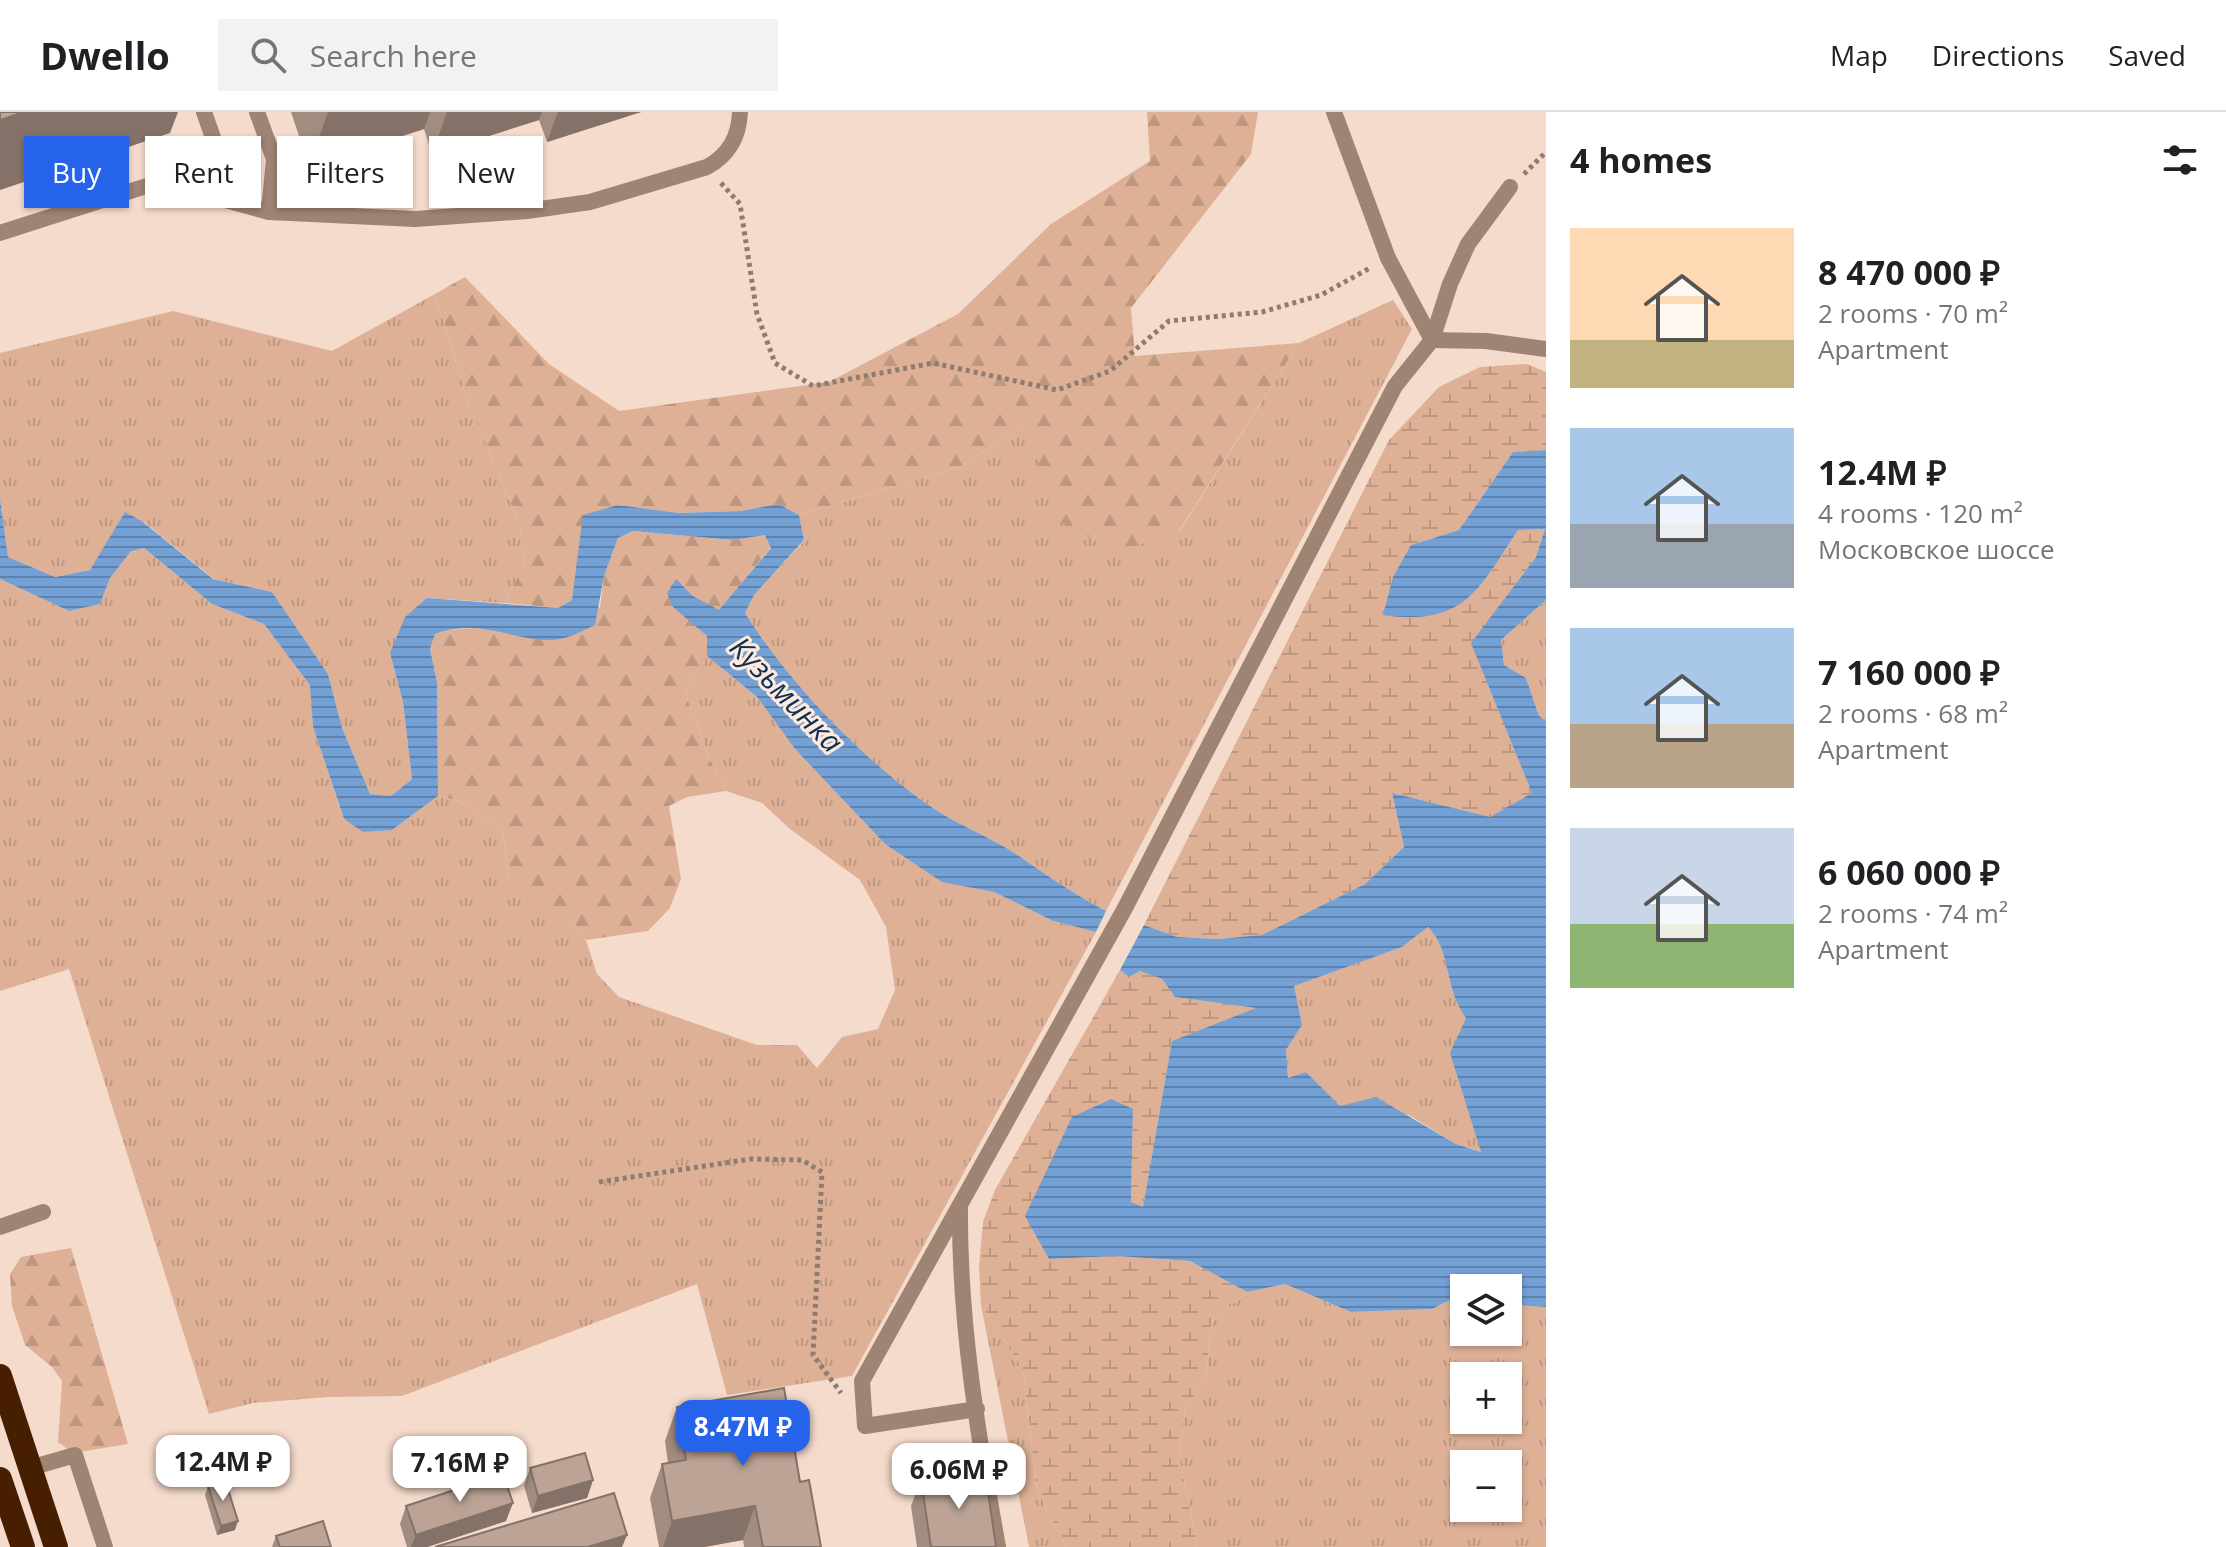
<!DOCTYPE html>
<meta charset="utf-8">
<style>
:root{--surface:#fff;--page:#f2f2f2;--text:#202124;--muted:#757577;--line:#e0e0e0;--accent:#2563eb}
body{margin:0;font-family:"Open Sans",sans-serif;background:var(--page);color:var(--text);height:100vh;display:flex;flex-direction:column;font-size:30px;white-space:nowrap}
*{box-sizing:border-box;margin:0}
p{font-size:26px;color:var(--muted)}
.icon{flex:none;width:44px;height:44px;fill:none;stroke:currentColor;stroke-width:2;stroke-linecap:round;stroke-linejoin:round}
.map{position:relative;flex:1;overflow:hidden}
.side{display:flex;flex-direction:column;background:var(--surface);width:680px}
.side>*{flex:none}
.top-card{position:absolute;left:24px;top:24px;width:760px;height:72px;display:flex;gap:16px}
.buttons{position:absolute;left:1450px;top:1162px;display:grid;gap:16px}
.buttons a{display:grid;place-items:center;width:72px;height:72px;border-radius:0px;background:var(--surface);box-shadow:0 2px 6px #0004;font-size:40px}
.price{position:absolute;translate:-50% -68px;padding:0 18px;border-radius:16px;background:#fff;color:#222;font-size:26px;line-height:52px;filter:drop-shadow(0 2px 4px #0008)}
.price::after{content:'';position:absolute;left:50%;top:48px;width:24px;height:18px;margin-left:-12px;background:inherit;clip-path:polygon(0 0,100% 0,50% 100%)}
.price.selected{background:var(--accent);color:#fff}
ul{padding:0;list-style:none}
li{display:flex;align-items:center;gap:24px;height:200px;padding:0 24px}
li span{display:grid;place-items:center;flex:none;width:224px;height:160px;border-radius:0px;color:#555}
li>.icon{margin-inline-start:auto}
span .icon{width:96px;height:96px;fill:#fffc;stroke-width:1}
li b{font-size:34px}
h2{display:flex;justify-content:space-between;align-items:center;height:96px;padding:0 24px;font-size:34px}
.pill{padding:0 28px;border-radius:0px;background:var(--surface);box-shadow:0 2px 6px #0004;font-size:28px;line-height:72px}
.pill.selected{background:var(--accent);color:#fff}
header{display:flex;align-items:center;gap:48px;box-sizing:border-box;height:112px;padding:0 40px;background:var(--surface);border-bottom:2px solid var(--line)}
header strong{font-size:38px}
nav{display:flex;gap:44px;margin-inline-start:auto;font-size:28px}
.search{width:560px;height:72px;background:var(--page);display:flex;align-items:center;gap:20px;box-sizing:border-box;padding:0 28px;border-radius:0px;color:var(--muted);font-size:30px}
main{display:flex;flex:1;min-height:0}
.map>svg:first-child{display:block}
</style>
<header>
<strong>Dwello</strong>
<div class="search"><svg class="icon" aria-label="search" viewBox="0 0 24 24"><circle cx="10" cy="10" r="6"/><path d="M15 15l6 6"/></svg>Search here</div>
<nav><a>Map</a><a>Directions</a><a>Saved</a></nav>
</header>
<main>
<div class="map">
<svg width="1546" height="1435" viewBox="0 0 1546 1435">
<defs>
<pattern id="grass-tufts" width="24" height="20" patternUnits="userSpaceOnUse" patternTransform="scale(2)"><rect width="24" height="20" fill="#deb196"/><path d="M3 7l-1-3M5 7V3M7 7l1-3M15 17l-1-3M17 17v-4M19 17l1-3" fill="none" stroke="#be9780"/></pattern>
<pattern id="forest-firs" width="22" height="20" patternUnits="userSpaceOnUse" patternTransform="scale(2)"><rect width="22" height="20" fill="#deb196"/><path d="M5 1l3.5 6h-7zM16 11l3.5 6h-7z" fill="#be9780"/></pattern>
<pattern id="wetland-marsh" width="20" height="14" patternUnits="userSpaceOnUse" patternTransform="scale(2)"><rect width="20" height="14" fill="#deb196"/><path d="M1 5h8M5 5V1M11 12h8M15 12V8" fill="none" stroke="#be9780"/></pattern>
<pattern id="water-rules" width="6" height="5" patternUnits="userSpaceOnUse" patternTransform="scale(2)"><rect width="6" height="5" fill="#73a1d5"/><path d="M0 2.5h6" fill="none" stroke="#5e82ab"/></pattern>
</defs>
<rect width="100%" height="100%" fill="#f5dbcc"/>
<g fill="url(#grass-tufts)" fill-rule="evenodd">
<path d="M435,182L469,293L520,412L524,453L504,491L428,486L390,541L403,590L412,667L391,684L370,682L342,616L328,562L272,480L214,467L144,410L112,427L90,458L55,465L8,445L0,386V241L173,199L332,239Z"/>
<path d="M1393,188L1412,217L1106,799C1075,783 1048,764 1019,744C994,727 965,716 939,700C864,651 794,577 745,501L754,483L804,429L799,403L960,355L1025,312L1179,420L1299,231Z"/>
<path d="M144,436L212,492L264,512L311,573L313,615L344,708L392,718L438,684L460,689L503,718L509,767L526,792L570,810L586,828L597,862L619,885L757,933H797L817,956L842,925L878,917L895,878L886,815L860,768L790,717L762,691L726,679L706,639L685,580L707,544L757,585L795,637L885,732L942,769L994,780L1053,809L1096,820L852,1264L727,1283L697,1172L402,1284L328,1285L253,1291L209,1302L69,857L0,879V467L69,499L100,492L110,466L131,438Z"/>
<path d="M1546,488V609L1539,604L1526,566L1504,553L1501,528Z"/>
<path d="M1428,815C1452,839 1443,876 1466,906L1461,976L1482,1040L1456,1032L1409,1003L1339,994L1306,960L1288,967L1286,938L1302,913L1293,874L1402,835Z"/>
<path d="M1285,1172L1351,1200L1432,1197L1464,1181V1220H1508V1188L1516,1193L1546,1195V1435H1195L1197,1431L1179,1344L1185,1299L1206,1262L1212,1209L1247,1180ZM1464,1264H1508V1308H1464ZM1464,1352H1508V1396H1464Z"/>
<path d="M981,1193L1023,1257L1037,1377L1066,1435H1029Z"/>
</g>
<g fill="url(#forest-firs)">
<path d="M1147,0H1258L1251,42L1131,196L1135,244L1299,231L1179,419L1119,440L1059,410L1025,312L960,355L799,403L779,392L740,399L679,401L618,393L578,457L572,488L558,496L504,491L524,453L520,412L469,293L435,182L465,165L549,252L619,299L829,270L958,202L1051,112L1150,49Z"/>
<path d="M633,419L732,428L766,423L771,435L719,499L693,484L676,468L693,510L707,524V544L685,580L706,639L726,679L687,685L669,694L681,767L670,796L648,819L586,828L570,810L526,793L509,767L503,718L460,689L438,684L437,570L430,537L435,522C473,509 514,521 552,528L600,495L604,464L618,426Z"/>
<path d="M71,1136L128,1332L73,1341L58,1330L62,1269L52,1255L25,1233L12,1194L10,1162L21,1145Z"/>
</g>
<g fill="url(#wetland-marsh)">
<path d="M1527,252L1546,260V338L1513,340L1459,418L1411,433L1489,462L1518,418L1545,417L1536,445L1472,531L1532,681L1490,706L1392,681L1404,735L1365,772L1262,823L1217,827L1177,825L1144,813L1389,328L1439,275L1480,255Z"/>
<path d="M1120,858L1129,865L1140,859L1162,867L1175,885L1258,896L1172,929L1143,1095L1131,1091L1133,998L1050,1147L1116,1144L1190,1149L1247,1180L1212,1209L1206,1262L1185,1299L1179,1344L1197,1431L1195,1435H1066L1037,1377L1023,1257L981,1193L979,1155L983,1110L995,1078Z"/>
</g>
<g fill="url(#water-rules)" fill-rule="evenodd">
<path d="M1546,338V488L1501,528L1504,553L1526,566L1539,604L1546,609V1195L1516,1193L1508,1188V1176L1480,1173L1464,1176V1181L1432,1197L1351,1200L1285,1172L1247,1180L1190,1149L1116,1144L1049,1147L1025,1104L1072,1005L1111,987L1133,997L1131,1090L1143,1095L1172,929L1256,896L1175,885L1162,867L1140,859L1129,865L1120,858L1144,813L1177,825L1217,827L1262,823L1365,772L1404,735L1392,681L1490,705L1532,681L1471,531L1536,445L1545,417L1518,418C1479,477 1464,515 1383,503L1393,465L1411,433L1459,418L1513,340ZM1428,815C1452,839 1443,875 1466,906L1450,941L1481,1040L1456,1032L1376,985L1340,994L1306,960L1288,966L1286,938L1302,913L1294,874L1402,835Z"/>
<path d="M0,386L8,445L55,465L90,458L125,400L143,410L213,467L272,480L328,562L342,616L370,682L391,684L412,667L403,590L390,541L405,505L427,486L558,496L572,488L583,403L618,393L679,401L740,399L779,392L799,403L804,428L754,483L745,501C791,574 867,653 939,700C965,716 994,727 1019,744C1048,764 1075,783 1106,799L1096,820L1053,809L994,780L942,770L885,732L795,637L757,585L707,544V524L673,495L667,481L676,467L693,484L719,498L771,436L765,423L732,428L633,419L618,426L604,464L595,513C582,519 568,527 553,528C513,530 483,505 435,522L430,537L437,570L438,684L392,718L363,720L344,707L313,615L310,573L264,512L212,492L144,436L131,439L110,466L100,492L69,499L0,467Z"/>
</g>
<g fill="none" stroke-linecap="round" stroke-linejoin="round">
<g stroke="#8e7c72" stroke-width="5" stroke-dasharray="4 4" stroke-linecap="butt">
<path d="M1524,62L1546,40"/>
<path d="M721,71L740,92L757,202L775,251L813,274L933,251L1057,278L1110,259L1169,209L1262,200L1321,183L1370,156"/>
<path d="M599,1070L751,1047L802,1048L822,1060L813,1243L841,1281"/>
</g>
<g stroke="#9f8373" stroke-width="16">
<path d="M204,0L217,37L210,84"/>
<path d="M257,0L274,47L269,100"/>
<path d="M1334,0L1388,146L1432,228"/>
<path d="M0,121L159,70L269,100L415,107L527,99L590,90L707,55C729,43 739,25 740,0"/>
<path d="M1432,228L1486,229L1546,237"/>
<path d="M960,1096C959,1210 978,1323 998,1435"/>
<path d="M0,1115L43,1100"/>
<path d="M977,1297L865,1314L862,1269L1125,796L1395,274L1432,228L1450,172L1468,132L1510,75"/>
<path d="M30,1356L75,1343L105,1435"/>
</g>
<g stroke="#471f00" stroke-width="24">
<path d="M0,1264L56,1435"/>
<path d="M0,1367L23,1435"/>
</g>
</g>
<g fill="#a28c80">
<path d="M291,0H641L547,30L539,8L432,42L424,17L309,54Z"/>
<path d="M677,1295L800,1370L821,1435H744L743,1428L704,1435H659L650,1386L662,1352L668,1351L665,1329Z"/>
<path d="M530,1356L593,1368L587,1386L532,1401L524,1374Z"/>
<path d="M921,1368L996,1435H917L911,1394Z"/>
<path d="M208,1374L235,1418L217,1423L205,1383Z"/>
<path d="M406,1394L506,1409L427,1435H407L400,1412Z"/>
<path d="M276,1424L331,1435H272Z"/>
</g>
<g fill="#847268">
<path d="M24,0H178L170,21L0,78V8Z"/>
<path d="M328,0H430L424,17L309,54Z"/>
<path d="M447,0H542L539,8L432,42Z"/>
<path d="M558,0H641L547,30Z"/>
<path d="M593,1368L587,1386L532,1401L538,1384Z"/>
<path d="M513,1391L506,1409L427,1435H411L416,1423Z"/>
<path d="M755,1394L743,1428L704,1435H663L672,1409Z"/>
<path d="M238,1409L235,1418L217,1423L221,1414Z"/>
<path d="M627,1423L622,1435H588Z"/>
</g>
<g fill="#bca395" stroke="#847268" stroke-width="2">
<path d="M0,0H24L0,8Z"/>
<path d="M784,1276L800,1370L809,1368L821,1435H763L755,1394L672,1409L662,1352L686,1348L677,1295Z"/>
<path d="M585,1341L593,1368L538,1384L530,1356Z"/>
<path d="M985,1359L996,1435H931L921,1368Z"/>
<path d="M503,1362L513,1391L416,1423L406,1394Z"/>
<path d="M225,1368L238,1409L221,1414L208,1374Z"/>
<path d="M614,1381L627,1423L588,1435H435Z"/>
<path d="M323,1409L331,1435H280L276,1424Z"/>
</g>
<g text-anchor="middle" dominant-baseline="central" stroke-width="6" stroke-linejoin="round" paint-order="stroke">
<g font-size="30" font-style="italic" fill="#0f3053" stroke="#feeadd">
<text transform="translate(787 582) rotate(46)">Кузьминка</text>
</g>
</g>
</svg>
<div class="buttons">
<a><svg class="icon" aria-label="layers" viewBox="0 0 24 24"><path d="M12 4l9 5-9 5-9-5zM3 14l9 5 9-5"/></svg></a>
<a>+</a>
<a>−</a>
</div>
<b class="price selected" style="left:743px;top:1356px">8.47M ₽</b>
<b class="price" style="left:223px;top:1391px">12.4M ₽</b>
<b class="price" style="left:460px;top:1392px">7.16M ₽</b>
<b class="price" style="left:959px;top:1399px">6.06M ₽</b>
<div class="top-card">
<a class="pill selected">Buy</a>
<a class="pill">Rent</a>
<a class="pill">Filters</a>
<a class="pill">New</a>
</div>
</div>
<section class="side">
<h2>4 homes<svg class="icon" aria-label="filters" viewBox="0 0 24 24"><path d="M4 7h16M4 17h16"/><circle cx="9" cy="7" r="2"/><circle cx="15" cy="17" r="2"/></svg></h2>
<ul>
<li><span style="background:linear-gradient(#ffd9b3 70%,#c2b280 0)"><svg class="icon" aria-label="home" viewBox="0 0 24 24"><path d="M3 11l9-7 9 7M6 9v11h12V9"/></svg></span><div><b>8 470 000 ₽</b><p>2 rooms · 70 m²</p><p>Apartment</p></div></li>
<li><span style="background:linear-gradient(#a9c7e8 60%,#9aa5b1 0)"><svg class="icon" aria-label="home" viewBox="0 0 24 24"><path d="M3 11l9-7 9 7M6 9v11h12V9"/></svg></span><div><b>12.4M ₽</b><p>4 rooms · 120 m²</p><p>Московское шоссе</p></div></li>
<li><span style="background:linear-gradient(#a9c7e8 60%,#b9a48a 0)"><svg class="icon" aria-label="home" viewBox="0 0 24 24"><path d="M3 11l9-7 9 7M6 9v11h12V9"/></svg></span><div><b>7 160 000 ₽</b><p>2 rooms · 68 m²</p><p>Apartment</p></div></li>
<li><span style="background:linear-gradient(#c9d6e8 60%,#8fb573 0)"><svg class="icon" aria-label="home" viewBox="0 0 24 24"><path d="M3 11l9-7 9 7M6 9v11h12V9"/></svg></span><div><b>6 060 000 ₽</b><p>2 rooms · 74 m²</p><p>Apartment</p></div></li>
</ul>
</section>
</main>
